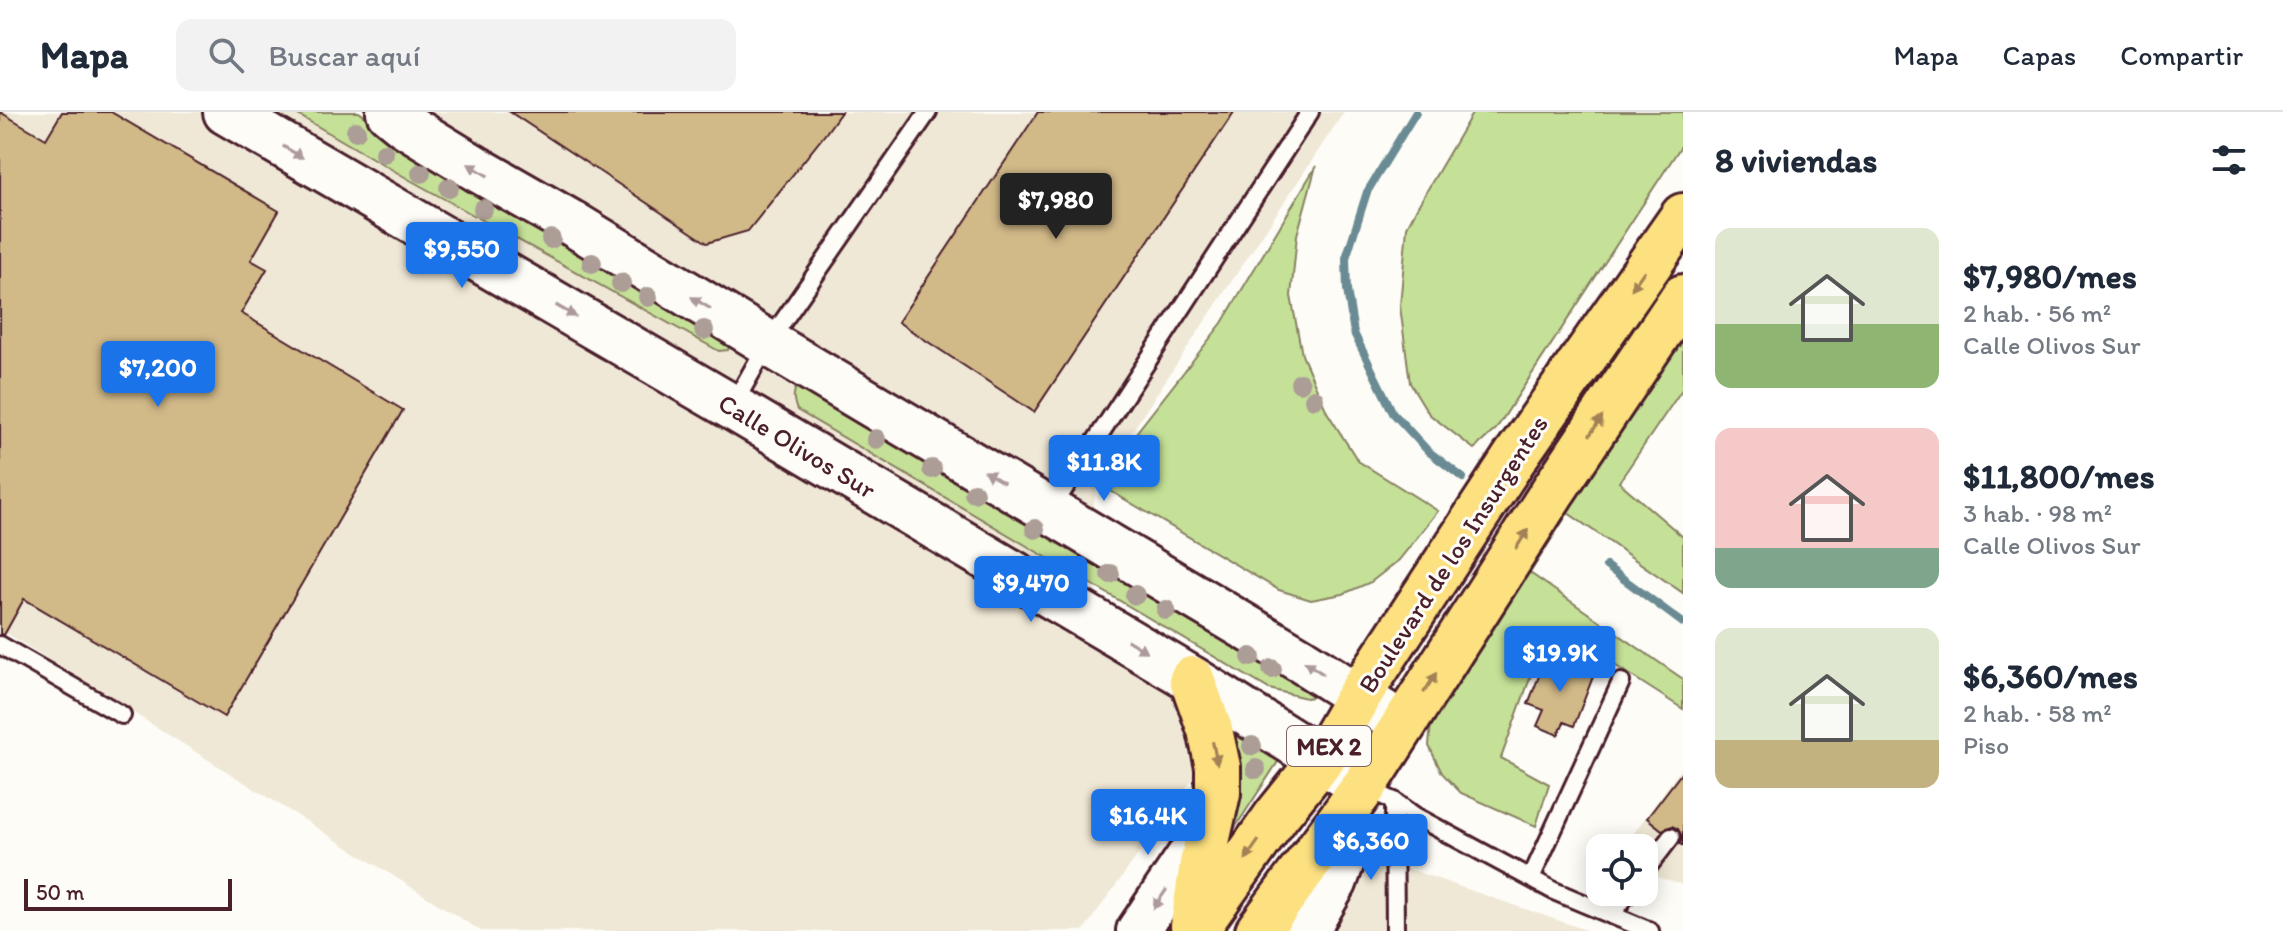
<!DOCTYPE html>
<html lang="es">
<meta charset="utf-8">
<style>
:root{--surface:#fff;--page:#f2f2f3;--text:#1f2937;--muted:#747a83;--line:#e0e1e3;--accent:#1a73e8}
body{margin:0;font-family:Itim,sans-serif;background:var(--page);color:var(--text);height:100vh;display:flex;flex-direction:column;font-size:30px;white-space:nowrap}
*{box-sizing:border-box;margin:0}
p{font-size:26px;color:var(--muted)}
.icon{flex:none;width:44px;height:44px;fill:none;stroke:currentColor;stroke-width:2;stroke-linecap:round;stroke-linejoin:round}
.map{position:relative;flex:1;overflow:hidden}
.panel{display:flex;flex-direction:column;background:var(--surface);width:600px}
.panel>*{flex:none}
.buttons{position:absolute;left:1586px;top:722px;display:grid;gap:16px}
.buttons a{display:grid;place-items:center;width:72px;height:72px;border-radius:16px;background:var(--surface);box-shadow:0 4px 20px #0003;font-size:40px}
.scale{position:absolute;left:24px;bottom:20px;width:208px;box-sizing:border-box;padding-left:8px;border:4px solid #4a1f2b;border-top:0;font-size:22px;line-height:28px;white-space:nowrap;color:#4a1f2b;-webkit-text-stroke:6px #fdfcf7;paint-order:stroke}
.price{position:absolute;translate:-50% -68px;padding:0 18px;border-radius:8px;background:var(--accent);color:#fff;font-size:26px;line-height:52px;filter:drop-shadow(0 2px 4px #0008)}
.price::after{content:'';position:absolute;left:50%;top:48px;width:24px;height:18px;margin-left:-12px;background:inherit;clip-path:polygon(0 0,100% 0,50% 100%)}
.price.selected{background:#222;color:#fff}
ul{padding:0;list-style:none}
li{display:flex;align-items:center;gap:24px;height:200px;padding:0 32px}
li span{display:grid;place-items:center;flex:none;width:224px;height:160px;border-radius:16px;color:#555}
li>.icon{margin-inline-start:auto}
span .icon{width:96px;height:96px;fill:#fffc;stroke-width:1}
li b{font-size:34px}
h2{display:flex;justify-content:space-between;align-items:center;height:96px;padding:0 32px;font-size:34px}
header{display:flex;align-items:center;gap:48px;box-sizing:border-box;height:112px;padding:0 40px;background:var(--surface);border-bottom:2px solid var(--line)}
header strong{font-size:38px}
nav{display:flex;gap:44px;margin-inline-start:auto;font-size:28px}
.search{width:560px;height:72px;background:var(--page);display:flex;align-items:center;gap:20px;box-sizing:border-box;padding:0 28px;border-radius:16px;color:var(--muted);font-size:30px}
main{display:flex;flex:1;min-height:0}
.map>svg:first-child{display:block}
</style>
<header>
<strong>Mapa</strong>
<div class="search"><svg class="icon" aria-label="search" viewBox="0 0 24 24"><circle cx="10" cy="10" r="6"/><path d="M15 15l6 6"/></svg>Buscar aquí</div>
<nav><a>Mapa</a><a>Capas</a><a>Compartir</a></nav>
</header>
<main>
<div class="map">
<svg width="1683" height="819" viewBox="0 0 1683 819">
<rect width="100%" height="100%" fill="#fdfcf7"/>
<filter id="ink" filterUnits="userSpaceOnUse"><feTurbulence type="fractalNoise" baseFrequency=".0125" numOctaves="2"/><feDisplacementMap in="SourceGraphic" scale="16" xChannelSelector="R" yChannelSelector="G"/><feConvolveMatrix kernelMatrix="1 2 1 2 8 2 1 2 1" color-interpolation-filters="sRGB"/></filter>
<g filter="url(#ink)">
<g fill="#f0e8d6">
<path d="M0,0H1344L1097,372L1077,493L1177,556L1208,646L1083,819H481L0,517Z"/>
<path d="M1683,654V773L1644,761V736H1623Z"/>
<path d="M1371,744L1589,819H1325Z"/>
</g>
<g fill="#c5e198" stroke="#888062" stroke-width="2">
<path d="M293,0H359L379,16L731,229L728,238L719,239L410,68Z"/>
<path d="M1473,0H1683V31L1496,317L1474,337L1429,302L1410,271L1400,194L1407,115L1418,94Z"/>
<path d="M1316,54L1297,123L1291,184L1302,243L1327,300L1358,349L1438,399L1399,448L1371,470L1343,482L1311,488L1279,478L1097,371L1222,211Z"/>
<path d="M1683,201V276L1619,370L1683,425V481L1568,401L1530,461L1683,567V597L1568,523L1553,540L1537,547L1501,646L1549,672L1536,714L1461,681L1442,661L1429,634L1431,610Z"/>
<path d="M799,269L808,270L1317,584L1306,586L1269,577L797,298C792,286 793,280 799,269Z"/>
<path d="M1223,600L1285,639L1223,734Z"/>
</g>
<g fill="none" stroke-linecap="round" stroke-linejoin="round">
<g stroke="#6b8b93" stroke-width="8">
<path d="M1416,0L1367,80L1346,146L1347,178L1354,221L1393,301L1428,339L1463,366"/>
<path d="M1606,454L1683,511"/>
</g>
</g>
<g fill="#d1b988" stroke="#4a1f2b" stroke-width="2">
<path d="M0,0L46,27L62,0H111L279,99L251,148L267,157L241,201L403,298L224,605L24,487L4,523L0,522Z"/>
<path d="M510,0H841L826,21L748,119L707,131Z"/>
<path d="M1038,0H1234L1034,300L898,210Z"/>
<path d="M1547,544L1594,562L1574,614L1564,610L1558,623L1537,614L1544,598L1528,592Z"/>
<path d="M1683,659V734L1680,732L1682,726L1678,717L1672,714L1662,718L1647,706Z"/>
</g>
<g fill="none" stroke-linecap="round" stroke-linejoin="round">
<defs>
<g id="service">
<path d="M732,295L768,231L928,0"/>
<path d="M1051,397L1310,0"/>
<path d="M0,533L122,603"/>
<path d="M1366,676L1394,689L1415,704L1554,779L1650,819"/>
<path d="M1394,689L1395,819"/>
<path d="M1644,760L1671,725"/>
<path d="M1531,766L1621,570"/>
<path d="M1611,803L1629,780"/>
</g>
<g id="tertiary">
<path d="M1138,819L1210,712"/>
<path d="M1307,819L1335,771L1347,738L1348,695"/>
</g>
<g id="secondary">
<path d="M226,0L732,295L1192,567L1364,675"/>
<path d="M389,0L405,13L477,57L575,113L768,231L1301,548L1403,613"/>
</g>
<g id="trunk">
<path d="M1192,567L1210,618L1218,655V681L1202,752L1193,814"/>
<path d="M1195,819L1277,703L1322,647L1358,585L1515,345L1683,104"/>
<path d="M1258,819L1364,675L1553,379L1683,185"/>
</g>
</defs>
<use href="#service" stroke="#4a1f2b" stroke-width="22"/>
<use href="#tertiary" stroke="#4a1f2b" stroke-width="48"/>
<use href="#secondary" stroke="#4a1f2b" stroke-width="50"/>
<use href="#trunk" stroke="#4a1f2b" stroke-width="50"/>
<use href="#service" stroke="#fdfcf7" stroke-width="16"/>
<use href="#tertiary" stroke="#fdfcf7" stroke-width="42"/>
<use href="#secondary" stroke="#fdfcf7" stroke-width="44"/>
<use href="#trunk" stroke="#fde080" stroke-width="44"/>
</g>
<g fill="#ac9d96">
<circle cx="356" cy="19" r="10"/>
<circle cx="384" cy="41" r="10"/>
<circle cx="421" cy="61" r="10"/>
<circle cx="449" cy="76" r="10"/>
<circle cx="483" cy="97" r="10"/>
<circle cx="551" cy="127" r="10"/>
<circle cx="592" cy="151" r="10"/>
<circle cx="621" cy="171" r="10"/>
<circle cx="648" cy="185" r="10"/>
<circle cx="704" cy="218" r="10"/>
<circle cx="1300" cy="271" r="10"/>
<circle cx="1314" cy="287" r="10"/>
<circle cx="876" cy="327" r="10"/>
<circle cx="932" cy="357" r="10"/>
<circle cx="974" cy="381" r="10"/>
<circle cx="1035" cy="417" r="10"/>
<circle cx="1110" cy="462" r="10"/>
<circle cx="1135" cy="483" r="10"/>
<circle cx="1166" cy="498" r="10"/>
<circle cx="1251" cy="545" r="10"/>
<circle cx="1272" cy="557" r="10"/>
<circle cx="1252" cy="634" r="10"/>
<circle cx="1256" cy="657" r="10"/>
</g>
<defs><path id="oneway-solid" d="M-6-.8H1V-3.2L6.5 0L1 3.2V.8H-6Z" transform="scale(2)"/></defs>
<g fill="#ac999b">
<use href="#oneway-solid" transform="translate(293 40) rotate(31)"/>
<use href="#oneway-solid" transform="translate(478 58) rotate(-149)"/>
<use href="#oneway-solid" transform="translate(701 191) rotate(-149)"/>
<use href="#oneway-solid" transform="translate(566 199) rotate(30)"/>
<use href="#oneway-solid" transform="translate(994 365) rotate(-149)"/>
<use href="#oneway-solid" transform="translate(1137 534) rotate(31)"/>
<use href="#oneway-solid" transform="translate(1314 556) rotate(-147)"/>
<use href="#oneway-solid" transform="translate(1160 787) rotate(124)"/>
</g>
<g fill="#a48056">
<use href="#oneway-solid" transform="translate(1638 168) rotate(125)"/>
<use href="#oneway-solid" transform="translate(1596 314) rotate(-56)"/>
<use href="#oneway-solid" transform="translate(1522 427) rotate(-58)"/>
<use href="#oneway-solid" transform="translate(1430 571) rotate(-57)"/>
<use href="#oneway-solid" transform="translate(1215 641) rotate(78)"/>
<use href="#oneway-solid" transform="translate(1252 738) rotate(125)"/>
</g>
</g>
<g text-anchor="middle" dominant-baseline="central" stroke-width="6" stroke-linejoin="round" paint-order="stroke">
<rect fill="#fdfcf7" stroke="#806168" stroke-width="2" x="1287" y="614" width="84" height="40" rx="6"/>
<g font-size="24" font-weight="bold" fill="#4a1f2b">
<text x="1329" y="634">MEX 2</text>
</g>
<g font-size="26" fill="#4a1f2b" stroke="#fdfcf7">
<text transform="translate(797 334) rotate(31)">Calle Olivos Sur</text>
<text transform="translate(1453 442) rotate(-57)">Boulevard de los Insurgentes</text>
</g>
</g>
</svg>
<div class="buttons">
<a><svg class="icon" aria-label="locate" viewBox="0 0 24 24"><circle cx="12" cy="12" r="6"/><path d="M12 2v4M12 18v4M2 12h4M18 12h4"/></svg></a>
</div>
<div class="scale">50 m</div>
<b class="price selected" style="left:1056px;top:129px">$7,980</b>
<b class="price" style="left:462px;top:178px">$9,550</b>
<b class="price" style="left:158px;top:297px">$7,200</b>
<b class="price" style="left:1104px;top:391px">$11.8K</b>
<b class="price" style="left:1031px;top:512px">$9,470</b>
<b class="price" style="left:1560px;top:582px">$19.9K</b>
<b class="price" style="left:1148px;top:745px">$16.4K</b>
<b class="price" style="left:1371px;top:770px">$6,360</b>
</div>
<section class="panel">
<h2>8 viviendas<svg class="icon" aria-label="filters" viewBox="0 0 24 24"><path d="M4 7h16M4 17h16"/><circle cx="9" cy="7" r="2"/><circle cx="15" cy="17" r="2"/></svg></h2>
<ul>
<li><span style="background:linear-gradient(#dfe7d0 60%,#8fb573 0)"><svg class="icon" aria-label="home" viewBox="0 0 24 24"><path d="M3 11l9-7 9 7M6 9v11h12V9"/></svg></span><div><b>$7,980/mes</b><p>2 hab. · 56 m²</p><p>Calle Olivos Sur</p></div></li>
<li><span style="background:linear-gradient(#f6c9c9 75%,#7fa58c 0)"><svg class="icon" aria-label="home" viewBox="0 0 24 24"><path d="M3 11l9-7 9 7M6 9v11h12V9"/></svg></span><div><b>$11,800/mes</b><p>3 hab. · 98 m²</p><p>Calle Olivos Sur</p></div></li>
<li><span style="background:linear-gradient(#dfe7d0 70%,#c2b280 0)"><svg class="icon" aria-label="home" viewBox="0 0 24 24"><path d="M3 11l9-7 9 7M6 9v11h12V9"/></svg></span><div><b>$6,360/mes</b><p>2 hab. · 58 m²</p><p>Piso</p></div></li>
</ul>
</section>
</main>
